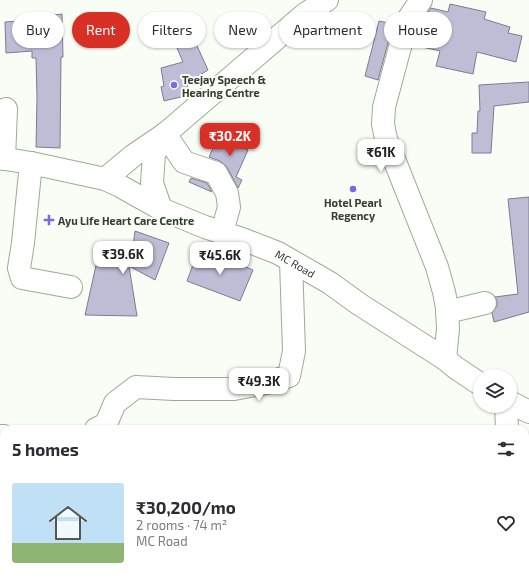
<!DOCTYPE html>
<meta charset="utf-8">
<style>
:root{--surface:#fff;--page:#f7f7f7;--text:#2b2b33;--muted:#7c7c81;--line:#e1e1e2;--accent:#d93025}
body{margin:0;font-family:"Exo 2",sans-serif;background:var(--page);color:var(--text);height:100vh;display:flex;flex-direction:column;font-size:15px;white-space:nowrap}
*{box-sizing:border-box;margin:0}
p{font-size:13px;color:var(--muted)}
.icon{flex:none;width:22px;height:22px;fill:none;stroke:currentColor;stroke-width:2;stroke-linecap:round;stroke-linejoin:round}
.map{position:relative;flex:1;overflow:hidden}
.drawer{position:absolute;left:0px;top:425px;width:529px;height:156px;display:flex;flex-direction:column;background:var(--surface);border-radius:12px 12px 0 0;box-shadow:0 1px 3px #0004}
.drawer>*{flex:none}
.top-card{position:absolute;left:12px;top:12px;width:505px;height:36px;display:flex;gap:8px}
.controls{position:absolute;left:473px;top:369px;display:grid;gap:8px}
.controls a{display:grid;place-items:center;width:44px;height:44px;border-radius:50%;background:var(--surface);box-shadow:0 1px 3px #0004;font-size:20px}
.price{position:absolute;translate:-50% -34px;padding:0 9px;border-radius:8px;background:#fff;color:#222;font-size:13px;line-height:26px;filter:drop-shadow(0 1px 2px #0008)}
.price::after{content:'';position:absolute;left:50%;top:24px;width:12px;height:9px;margin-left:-6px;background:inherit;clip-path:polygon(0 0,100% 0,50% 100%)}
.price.active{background:var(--accent);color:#fff}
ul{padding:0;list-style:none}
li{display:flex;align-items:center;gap:12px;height:100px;padding:0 12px}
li+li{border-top:1px solid var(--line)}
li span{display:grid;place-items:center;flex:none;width:112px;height:80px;border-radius:4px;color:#555}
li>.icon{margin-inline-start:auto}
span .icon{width:48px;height:48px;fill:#fffc;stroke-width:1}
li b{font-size:17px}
h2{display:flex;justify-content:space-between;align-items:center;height:48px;padding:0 12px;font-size:17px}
.tag{padding:0 14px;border-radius:18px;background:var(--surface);box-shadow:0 1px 3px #0004;font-size:14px;line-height:36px}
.tag.active{background:var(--accent);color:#fff}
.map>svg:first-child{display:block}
</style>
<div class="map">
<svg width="529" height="581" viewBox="0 0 529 581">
<rect width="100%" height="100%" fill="#f8fef5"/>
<g fill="#bebdd6" stroke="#7c7c92">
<path d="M450,4L486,12L484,19L510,27L508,33L522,36L516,62L477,52L473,74L436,66L440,51L413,45L418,29L422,30L424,18L431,8L448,12Z"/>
<path d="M62,14L63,57H61L60,148L36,147L37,98L36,58H32V51L6,53L5,22L31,20V18Z"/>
<path d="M379,21L393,24L378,80L365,76Z"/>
<path d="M193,37L208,70L187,83L189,95L164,101L161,87L164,86L161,68L183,62L177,48Z"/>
<path d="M529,82V102L494,106L491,153H472V133H477L478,111H480L479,85Z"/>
<path d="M218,137L248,150L236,177L242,180L238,188L227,167L220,161L209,157Z"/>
<path d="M191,178L207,183L212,192L189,182Z"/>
<path d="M529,197V312L494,322L492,313L497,306V301L495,297L518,294L508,199Z"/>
<path d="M135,231L169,243L155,280L129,266L137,316L85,315L101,243L133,247Z"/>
<path d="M197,254H205L229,260L253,270L240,301L187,281Z"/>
</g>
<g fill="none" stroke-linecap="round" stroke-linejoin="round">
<defs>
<g id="minor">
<path d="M421,0L407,21L384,107L383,124L386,139L437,267L444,292L447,308L448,329L445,359"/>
<path d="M165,134L184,162L216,173L227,193L229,207L222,232"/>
<path d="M4,159L6,109"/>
<path d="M31,163L23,243L19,268L22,278L71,287"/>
<path d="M447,312L485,303"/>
<path d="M506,406L507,429"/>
<path d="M96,429L106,424L115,403L136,387L174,389H234L271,382L289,376L294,351L291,261"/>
<path d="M0,436H4"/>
<path d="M240,577L241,581"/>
<path d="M377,577V581"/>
<path d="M147,581L152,577"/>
</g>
<g id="highway">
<path id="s1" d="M0,158L31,163L105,179L120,186L161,209L205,227L242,239L278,253L330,283L359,304L445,359L456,368L480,384"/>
<path d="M105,179L134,155L165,134L305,14L327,0"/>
<path d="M161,209L152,183L154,154L165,134"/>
<path d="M510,402L529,412"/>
</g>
</defs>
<use href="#minor" stroke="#9dab95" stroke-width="24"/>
<use href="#highway" stroke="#9dab95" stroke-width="24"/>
<use href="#minor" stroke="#fff" stroke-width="22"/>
<use href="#highway" stroke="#fff" stroke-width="22"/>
</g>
<g fill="#7b68e4" stroke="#f8fef5" stroke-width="1.5">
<circle cx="174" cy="85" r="4"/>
<circle cx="353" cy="189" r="4"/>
<path d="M47 214h4v4h4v4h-4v4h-4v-4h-4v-4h4z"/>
</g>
<g text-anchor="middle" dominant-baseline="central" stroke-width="4" stroke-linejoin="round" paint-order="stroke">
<g font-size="11" font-weight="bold" fill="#373d34" stroke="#f8fef5" text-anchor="start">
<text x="182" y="79">Teejay Speech &amp;<tspan x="182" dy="13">Hearing Centre</tspan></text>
<text x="353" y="202" text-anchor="middle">Hotel Pearl<tspan x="353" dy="13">Regency</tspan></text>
<text x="58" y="220">Ayu Life Heart Care Centre</text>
</g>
<g font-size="11" fill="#373d34" stroke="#f8fef5">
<text stroke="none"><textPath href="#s1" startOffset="316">MC Road</textPath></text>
</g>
</g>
</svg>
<div class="controls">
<a><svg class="icon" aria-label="layers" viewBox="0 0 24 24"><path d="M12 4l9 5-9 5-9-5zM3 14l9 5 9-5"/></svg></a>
</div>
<b class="price active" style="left:230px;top:157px">₹30.2K</b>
<b class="price" style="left:381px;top:173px">₹61K</b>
<b class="price" style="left:123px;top:275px">₹39.6K</b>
<b class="price" style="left:220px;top:276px">₹45.6K</b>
<b class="price" style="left:259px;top:402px">₹49.3K</b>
<div class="top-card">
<a class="tag">Buy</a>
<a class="tag active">Rent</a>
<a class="tag">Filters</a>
<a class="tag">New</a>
<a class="tag">Apartment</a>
<a class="tag">House</a>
</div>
<section class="drawer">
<h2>5 homes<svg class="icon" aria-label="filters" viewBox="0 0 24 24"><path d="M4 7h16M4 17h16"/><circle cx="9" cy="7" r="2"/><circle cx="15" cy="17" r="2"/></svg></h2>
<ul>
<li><span style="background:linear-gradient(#bfe0f5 75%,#8fb573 0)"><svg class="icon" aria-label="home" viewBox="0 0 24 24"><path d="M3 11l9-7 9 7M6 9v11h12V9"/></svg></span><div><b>₹30,200/mo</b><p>2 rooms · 74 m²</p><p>MC Road</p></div><svg class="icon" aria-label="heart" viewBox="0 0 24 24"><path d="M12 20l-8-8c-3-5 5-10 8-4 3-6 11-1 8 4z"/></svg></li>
</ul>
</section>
</div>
